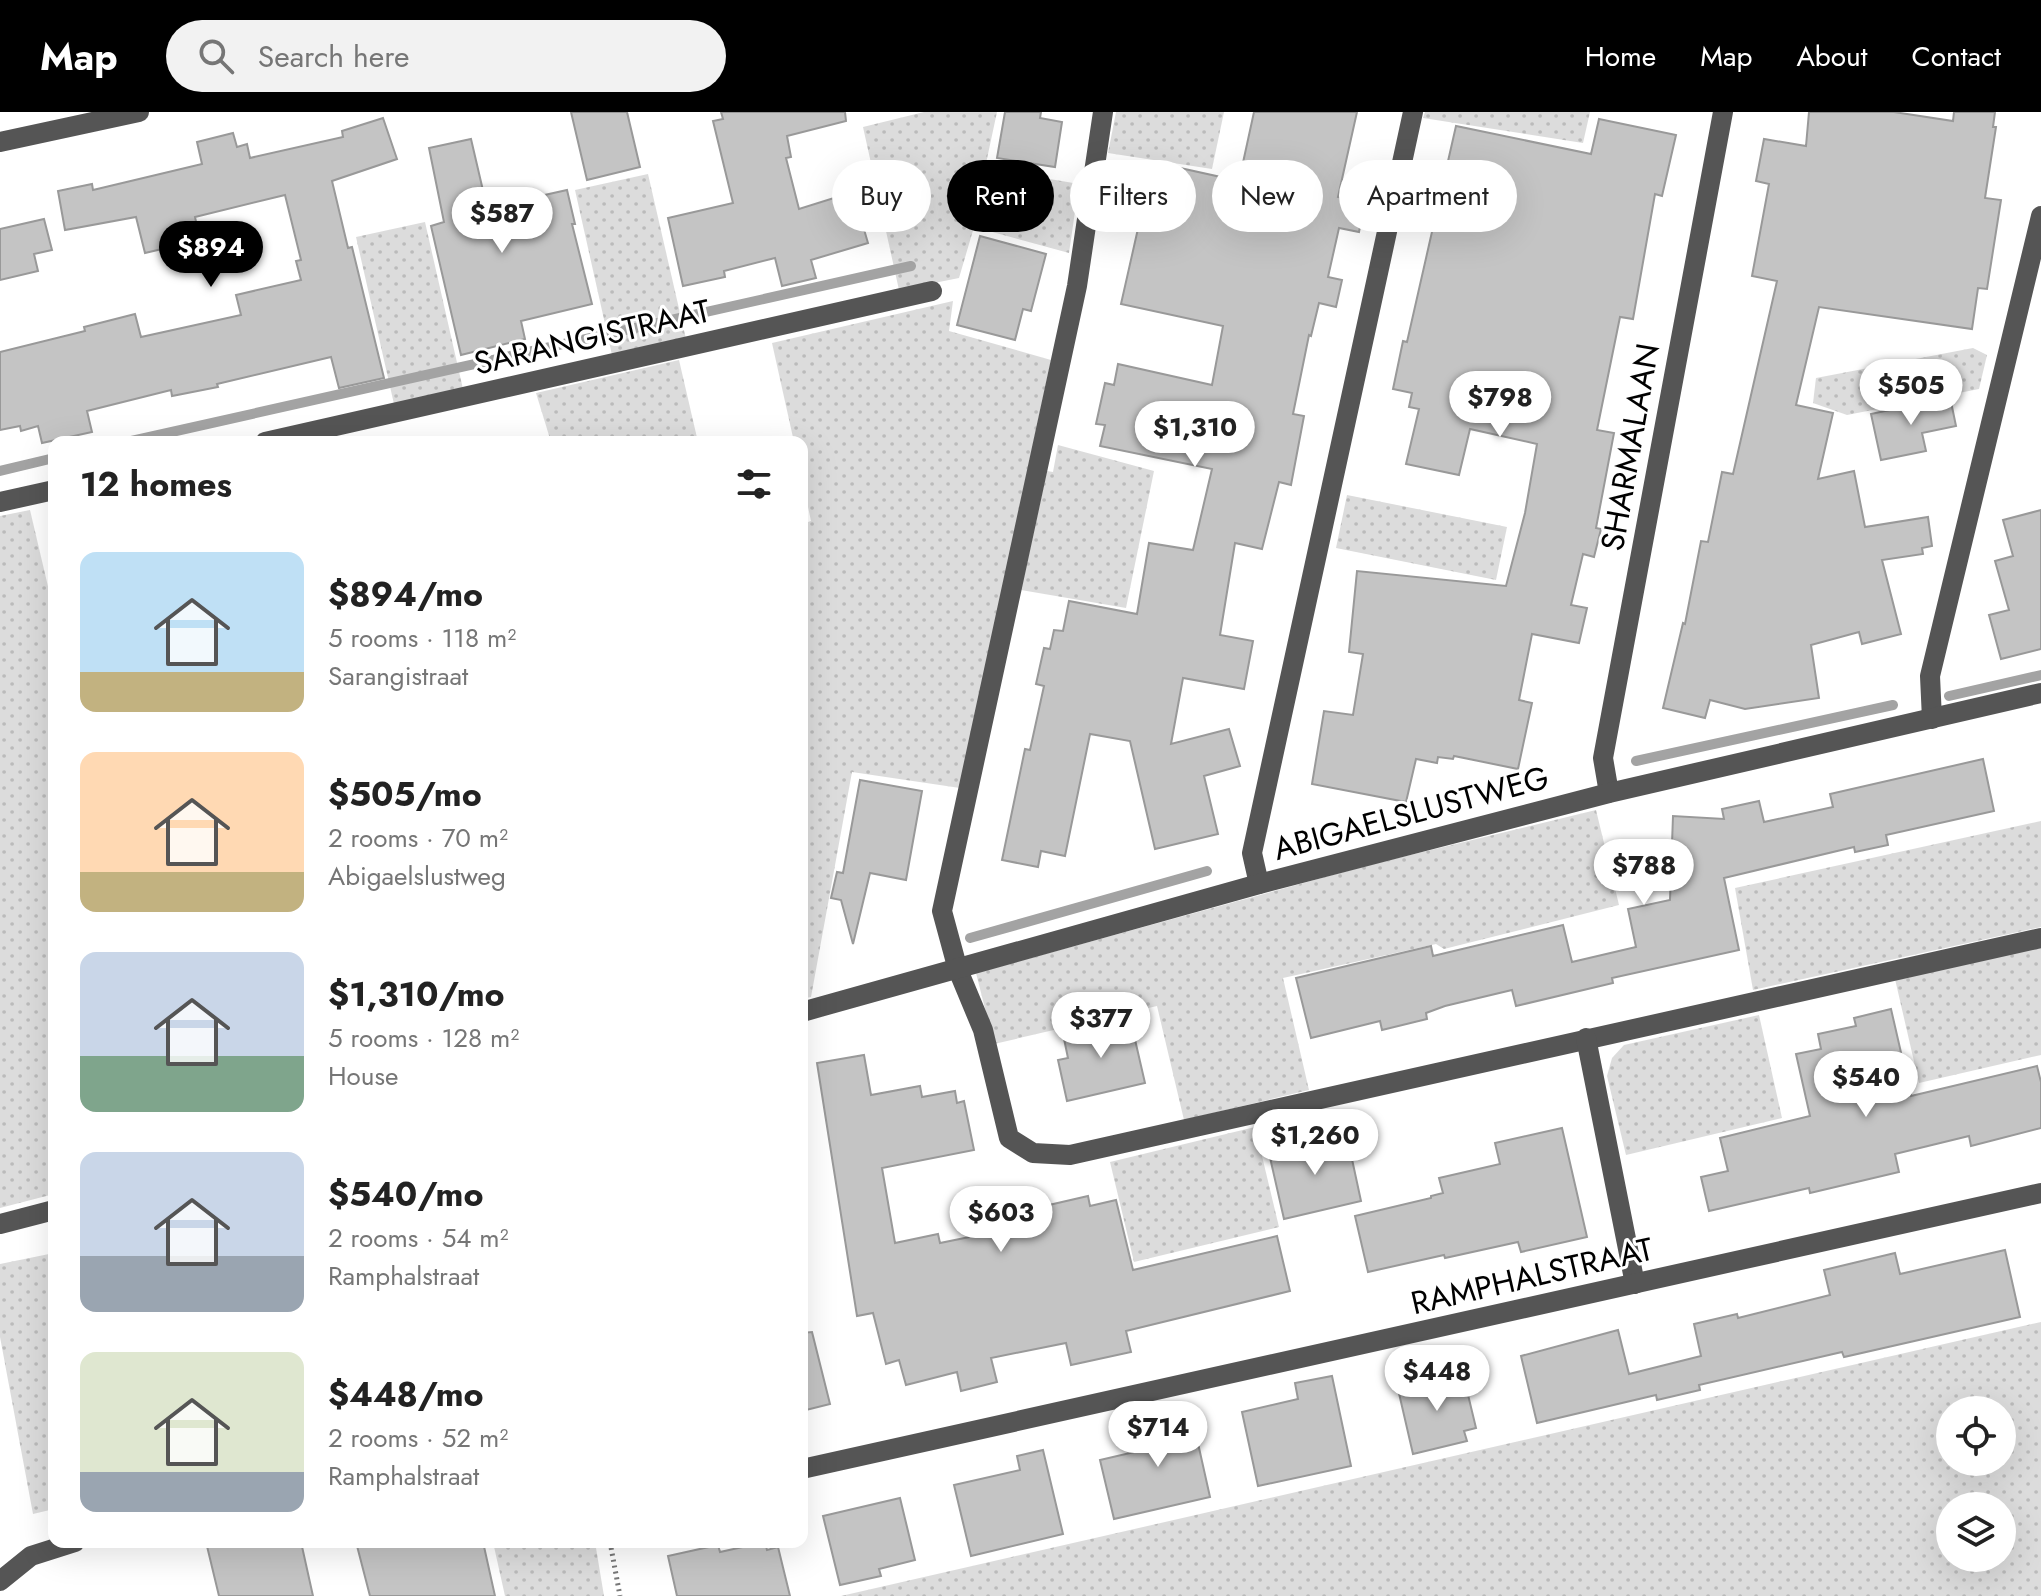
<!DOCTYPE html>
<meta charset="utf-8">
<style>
:root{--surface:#fff;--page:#f2f2f2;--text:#222;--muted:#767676;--accent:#000}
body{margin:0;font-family:Jost,sans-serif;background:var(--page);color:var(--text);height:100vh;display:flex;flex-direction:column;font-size:30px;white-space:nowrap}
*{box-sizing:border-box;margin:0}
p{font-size:26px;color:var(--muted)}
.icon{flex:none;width:44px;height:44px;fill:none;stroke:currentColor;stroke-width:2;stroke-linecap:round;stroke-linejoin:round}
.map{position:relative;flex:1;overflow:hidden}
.panel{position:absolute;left:48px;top:324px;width:760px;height:1112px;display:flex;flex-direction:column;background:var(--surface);border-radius:16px;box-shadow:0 8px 32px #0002}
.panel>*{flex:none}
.guide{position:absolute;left:832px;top:48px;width:760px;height:72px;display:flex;gap:16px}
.fabs{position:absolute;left:1936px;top:1284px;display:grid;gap:16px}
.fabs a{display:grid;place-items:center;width:80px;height:80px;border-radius:50%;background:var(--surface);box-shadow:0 8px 32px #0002;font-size:40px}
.price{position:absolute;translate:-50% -68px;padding:0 18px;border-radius:28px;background:#fff;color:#222;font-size:26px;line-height:52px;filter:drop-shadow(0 2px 4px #0008)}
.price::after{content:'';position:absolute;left:50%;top:48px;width:24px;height:18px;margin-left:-12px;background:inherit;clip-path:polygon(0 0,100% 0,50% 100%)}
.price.selected{background:var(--accent);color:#fff}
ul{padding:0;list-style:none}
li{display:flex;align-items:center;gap:24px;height:200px;padding:0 32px}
li span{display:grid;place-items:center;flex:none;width:224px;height:160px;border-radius:16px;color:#555}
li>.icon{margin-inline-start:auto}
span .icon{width:96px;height:96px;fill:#fffc;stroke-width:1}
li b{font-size:34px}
h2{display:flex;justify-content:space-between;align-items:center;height:96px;padding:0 32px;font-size:34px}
.pill{padding:0 28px;border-radius:36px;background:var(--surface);box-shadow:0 8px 32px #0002;font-size:28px;line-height:72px}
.pill.selected{background:var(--accent);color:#fff}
header{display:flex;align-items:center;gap:48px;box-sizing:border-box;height:112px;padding:0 40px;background:var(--accent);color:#fff}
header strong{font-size:38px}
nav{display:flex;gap:44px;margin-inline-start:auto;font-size:28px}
.search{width:560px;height:72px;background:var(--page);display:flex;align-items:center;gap:20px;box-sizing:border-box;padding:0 28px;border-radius:44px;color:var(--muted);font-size:30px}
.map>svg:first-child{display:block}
</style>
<header>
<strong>Map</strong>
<div class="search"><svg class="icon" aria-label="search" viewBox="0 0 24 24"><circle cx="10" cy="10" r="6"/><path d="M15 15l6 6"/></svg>Search here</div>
<nav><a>Home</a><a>Map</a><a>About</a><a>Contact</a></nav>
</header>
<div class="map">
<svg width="2041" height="1484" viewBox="0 0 2041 1484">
<defs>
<pattern id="grass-dots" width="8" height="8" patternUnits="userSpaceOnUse" patternTransform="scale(2)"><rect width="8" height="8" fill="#dcdcdc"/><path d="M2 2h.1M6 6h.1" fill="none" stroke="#bbb" stroke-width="1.8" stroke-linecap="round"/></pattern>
</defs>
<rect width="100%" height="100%" fill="#fff"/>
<g fill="url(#grass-dots)" fill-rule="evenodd">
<path d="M924,0H997L985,56L1079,72L1069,141L974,115L959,166L899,178L863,15Z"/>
<path d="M1116,0H1224L1212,57L1108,41Z"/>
<path d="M1425,0H1590L1583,31L1423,6Z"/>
<path d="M648,62L686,227L612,243L575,78Z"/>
<path d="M425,110L463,277L394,292L356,125Z"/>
<path d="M953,189L949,219L1051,248L960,676L852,660L811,885L802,887V412L811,409L802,367V330H794L772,231Z"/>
<path d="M1973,236L1987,243L1979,277L1847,303L1813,291L1816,266Z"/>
<path d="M679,248L698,330H551L536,281Z"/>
<path d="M1058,333L1154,359L1126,496L1021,478L1047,359L1053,360Z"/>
<path d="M1347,383L1507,415L1496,468L1336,436Z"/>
<path d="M30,398L54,500V1082L0,1096V404Z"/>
<path d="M1596,698L1619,793L1444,837L1436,832L1283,866L1309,978L1184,1008L1157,894L994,932L976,861L1369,753Z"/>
<path d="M2041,709V815L1753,878L1735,776Z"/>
<path d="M2041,834V943L1919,971L1895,867Z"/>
<path d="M1759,903L1782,1006L1626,1043L1607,964L1612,946L1624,933Z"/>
<path d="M1255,1015L1279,1115L1134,1150L1110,1050Z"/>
<path d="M54,1141V1397L33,1402L0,1225V1152Z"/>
<path d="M2041,1210V1484H841ZM1950,1298H2002V1350H1950ZM1950,1394H2002V1446H1950Z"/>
<path d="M493,1430H595L604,1484H505Z"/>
</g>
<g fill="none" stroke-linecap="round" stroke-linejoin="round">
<g stroke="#a3a3a3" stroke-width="10">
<path d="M127,330L911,154"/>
<path d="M0,359L54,346"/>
<path d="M1949,584L2041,563"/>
<path d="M1636,649L1893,593"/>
<path d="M970,826L1207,759"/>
</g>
</g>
<g fill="#c4c4c4" stroke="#999" stroke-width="2">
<path d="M571,0H627L640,55L587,68Z"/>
<path d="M721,0H845L846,9L787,24L791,45L786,46L799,97L853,80L868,131L811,148L816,166L782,174L775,146L724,159L725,165L683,174L668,106L733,91L713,9L723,7Z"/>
<path d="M1005,0H1041L1040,6L1062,10L1055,55L997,46Z"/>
<path d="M1254,0H1357L1338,85L1365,90L1359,120L1339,116L1328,165L1342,168L1336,195L1319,191L1311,224L1309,223L1293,302L1304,304L1291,373L1279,370L1262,437L1235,431L1220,523L1253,529L1244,577L1183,566L1171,632L1229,617L1240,654L1204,664L1218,722L1155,737L1130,629L1090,622L1065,744L1041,739L1038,755L1002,748L1025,637L1030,638L1044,574L1036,572L1044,536L1050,537L1054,518L1063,519L1069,489L1137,502L1149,431L1193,438L1212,357L1100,334L1105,313L1096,312L1105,271L1114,273L1118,252L1212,273L1223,214L1121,192L1153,50L1239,69Z"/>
<path d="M1809,0H1894L1953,9L1954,0H1995L1993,15H1996L1985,86L2001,88L1987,177L1978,176L1972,217L1819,195L1796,293L1833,301L1818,367L1854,359L1865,415L1928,405L1932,434L1922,436L1923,442L1882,448L1901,522L1862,532L1859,520L1811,533L1819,586L1745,597L1710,588L1705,606L1663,596L1683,511L1685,512L1701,429L1708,430L1722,360L1733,362L1777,169L1752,164L1769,72L1756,69L1764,27L1806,34Z"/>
<path d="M383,6L397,47L332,69L348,136L352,135L384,266L339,276L331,245L217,272L218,275L172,284L171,278L87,299L92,320L42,331L38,314L21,319L20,314L0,318V240L85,219L84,215L135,202L141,225L241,203L236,183L301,168L296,149L301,148L285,83L195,105L200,128L145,141L136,105L65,118L58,79L92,72L93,78L202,52L197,30L233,21L237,35L247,32L250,46L343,25L342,19Z"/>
<path d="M1599,7L1676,23L1662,84L1655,82L1633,207L1620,205L1597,318L1614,321L1596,416L1601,417L1594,445L1583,442L1571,493L1587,496L1579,531L1532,522L1519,588L1532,591L1518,657L1454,644L1453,647L1438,645L1437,651L1416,647L1406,690L1312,672L1324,599L1353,603L1363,542L1349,540L1357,459L1506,474L1525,401L1537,332L1470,317L1459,363L1406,352L1419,297L1409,295L1412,281L1393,277L1403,229L1407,230L1456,14L1591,42Z"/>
<path d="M471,27L488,100L541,87L540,84L567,78L575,112H572L592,192L521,209L525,227L461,243L431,114L444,110L429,36Z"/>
<path d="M44,107L52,138L34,142L38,159L0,168V117Z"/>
<path d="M980,124L1046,142L1031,199L1023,197L1015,228L957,213Z"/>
<path d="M1950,285L1956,314L1922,321L1926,339L1881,348L1871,302Z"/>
<path d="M2041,398V537L2001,547L1989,503L2009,498L1995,449L2013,444L2003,408Z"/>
<path d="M1983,647L1994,699L1886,723L1888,733L1855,740L1854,735L1724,766L1739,838L1612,866L1613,871L1516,894L1512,878L1445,894L1426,901L1427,907L1382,918L1380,909L1311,926L1296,866L1431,834L1433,844L1563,813L1572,850L1636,835L1628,797L1670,788L1673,704L1724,707L1722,697L1759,689L1764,710L1833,695L1830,682Z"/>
<path d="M860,668L922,679L906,768L870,761L853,832L841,788L831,786L837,760L843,761Z"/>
<path d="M1891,897L1911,984L2037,954L2041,970V1016L1971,1034L1969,1024L1895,1042L1899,1060L1810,1081L1809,1076L1709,1099L1701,1065L1728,1059L1720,1026L1810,1004L1796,942L1821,937L1818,922L1856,914L1854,906Z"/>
<path d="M1130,906L1145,971L1067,989L1058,948L1068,946L1063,922Z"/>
<path d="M864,943L871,983L920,974L922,985L955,979L957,991L964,989L974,1038L882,1056L895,1131L938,1122L940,1131L994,1120L992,1112L1051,1098L1049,1093L1088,1084L1090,1094L1116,1088L1133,1158L1277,1124L1290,1179L1126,1219L1131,1240L1071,1253L1066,1231L991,1246L997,1270L961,1279L957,1260L906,1273L899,1248L886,1252L873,1201L857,1204L817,951Z"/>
<path d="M1562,1016L1587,1125L1521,1140L1518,1130L1445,1146L1444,1143L1368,1160L1355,1104L1431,1086V1084L1443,1081L1439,1066L1500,1052L1495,1031Z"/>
<path d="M1347,1024L1361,1089L1284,1107L1269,1041Z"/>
<path d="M2005,1138L2020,1205L1844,1245L1842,1240L1699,1273L1700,1278L1657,1288L1656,1283L1537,1311L1521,1244L1618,1218L1629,1262L1701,1244L1694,1212L1737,1202L1738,1206L1830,1183L1824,1158L1895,1141L1900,1162Z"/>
<path d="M812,1220L830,1292L802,1299V1221Z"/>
<path d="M1463,1262L1476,1316L1464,1319L1467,1329L1413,1342L1398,1277Z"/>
<path d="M1332,1264L1351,1354L1258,1374L1242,1300L1298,1287L1295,1271Z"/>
<path d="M1191,1300L1210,1385L1114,1407L1100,1348L1143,1338L1138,1313Z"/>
<path d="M1043,1338L1063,1422L971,1444L954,1373L1020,1358L1017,1344Z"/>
<path d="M900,1386L915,1448L879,1457L881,1464L840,1473L823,1404Z"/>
<path d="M206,1430H301L313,1484H219Z"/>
<path d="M356,1430H483L495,1484H370Z"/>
<path d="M765,1430L767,1438L778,1435L790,1484H677L668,1444L718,1433L720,1440Z"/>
</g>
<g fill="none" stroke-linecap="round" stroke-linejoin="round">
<path stroke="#777" stroke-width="5" stroke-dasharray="2 4" stroke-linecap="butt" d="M610,1430L620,1484"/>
<g stroke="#555" stroke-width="20">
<path d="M1103,0L1077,174L942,799L958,858L983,918L1009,1026L1033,1041L1070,1043L2041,826"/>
<path d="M0,30L139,0"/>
<path d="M265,330L932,179"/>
<path d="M0,390L54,378"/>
<path d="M1932,607L1930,564L2041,104"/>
<path d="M1609,681L1603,646L1723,0"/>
<path d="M1259,772L1252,741L1413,0"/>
<path d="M802,900L1259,772L1609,681L2041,581"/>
<path d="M1586,926L1635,1172"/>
<path d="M0,1112L54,1098"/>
<path d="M802,1357L2041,1081"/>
<path d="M0,1469L31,1444L75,1430"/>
</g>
</g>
<g text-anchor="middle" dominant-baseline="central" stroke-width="6" stroke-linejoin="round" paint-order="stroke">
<g font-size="32" fill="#000" stroke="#fff">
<text transform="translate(592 225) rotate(-13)">SARANGISTRAAT</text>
<text transform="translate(1630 335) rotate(-80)">SHARMALAAN</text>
<text transform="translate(1411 701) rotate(-15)">ABIGAELSLUSTWEG</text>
<text transform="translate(1532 1164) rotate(-13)">RAMPHALSTRAAT</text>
</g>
</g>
</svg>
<div class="fabs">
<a><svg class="icon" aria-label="locate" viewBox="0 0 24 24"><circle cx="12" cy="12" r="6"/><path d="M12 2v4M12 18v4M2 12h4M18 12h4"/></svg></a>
<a><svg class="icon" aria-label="layers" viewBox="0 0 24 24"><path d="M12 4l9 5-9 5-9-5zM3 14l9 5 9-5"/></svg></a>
</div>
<b class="price" style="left:502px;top:143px">$587</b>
<b class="price selected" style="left:211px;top:177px">$894</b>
<b class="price" style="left:1911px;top:315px">$505</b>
<b class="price" style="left:1500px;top:327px">$798</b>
<b class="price" style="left:1195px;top:357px">$1,310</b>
<b class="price" style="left:1644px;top:795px">$788</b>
<b class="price" style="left:1101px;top:948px">$377</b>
<b class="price" style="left:1866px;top:1007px">$540</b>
<b class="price" style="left:1315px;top:1065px">$1,260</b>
<b class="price" style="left:1001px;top:1142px">$603</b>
<b class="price" style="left:1437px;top:1301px">$448</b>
<b class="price" style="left:1158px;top:1357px">$714</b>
<div class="guide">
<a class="pill">Buy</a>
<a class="pill selected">Rent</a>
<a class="pill">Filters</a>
<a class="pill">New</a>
<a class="pill">Apartment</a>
</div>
<section class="panel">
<h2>12 homes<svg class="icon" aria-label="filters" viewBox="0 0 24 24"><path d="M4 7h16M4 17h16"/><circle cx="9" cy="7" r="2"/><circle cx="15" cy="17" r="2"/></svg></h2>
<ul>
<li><span style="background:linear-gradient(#bfe0f5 75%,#c2b280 0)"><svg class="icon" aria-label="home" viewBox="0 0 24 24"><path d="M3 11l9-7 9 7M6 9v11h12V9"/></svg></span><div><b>$894/mo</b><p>5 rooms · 118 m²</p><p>Sarangistraat</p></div></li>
<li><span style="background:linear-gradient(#ffd9b3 75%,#c2b280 0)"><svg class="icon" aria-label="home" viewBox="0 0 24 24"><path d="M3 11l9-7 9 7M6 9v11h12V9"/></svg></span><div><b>$505/mo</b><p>2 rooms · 70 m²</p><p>Abigaelslustweg</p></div></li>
<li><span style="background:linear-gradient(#c9d6e8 65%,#7fa58c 0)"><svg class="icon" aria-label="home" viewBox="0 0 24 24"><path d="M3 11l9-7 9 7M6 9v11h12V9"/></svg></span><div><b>$1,310/mo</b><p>5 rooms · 128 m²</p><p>House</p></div></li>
<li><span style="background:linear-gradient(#c9d6e8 65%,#9aa5b1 0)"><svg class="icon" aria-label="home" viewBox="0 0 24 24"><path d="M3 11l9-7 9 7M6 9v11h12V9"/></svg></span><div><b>$540/mo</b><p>2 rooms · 54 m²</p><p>Ramphalstraat</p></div></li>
<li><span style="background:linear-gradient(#dfe7d0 75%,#9aa5b1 0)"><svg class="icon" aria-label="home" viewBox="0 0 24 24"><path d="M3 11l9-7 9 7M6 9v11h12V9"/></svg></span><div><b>$448/mo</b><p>2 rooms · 52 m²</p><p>Ramphalstraat</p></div></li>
</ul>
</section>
</div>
